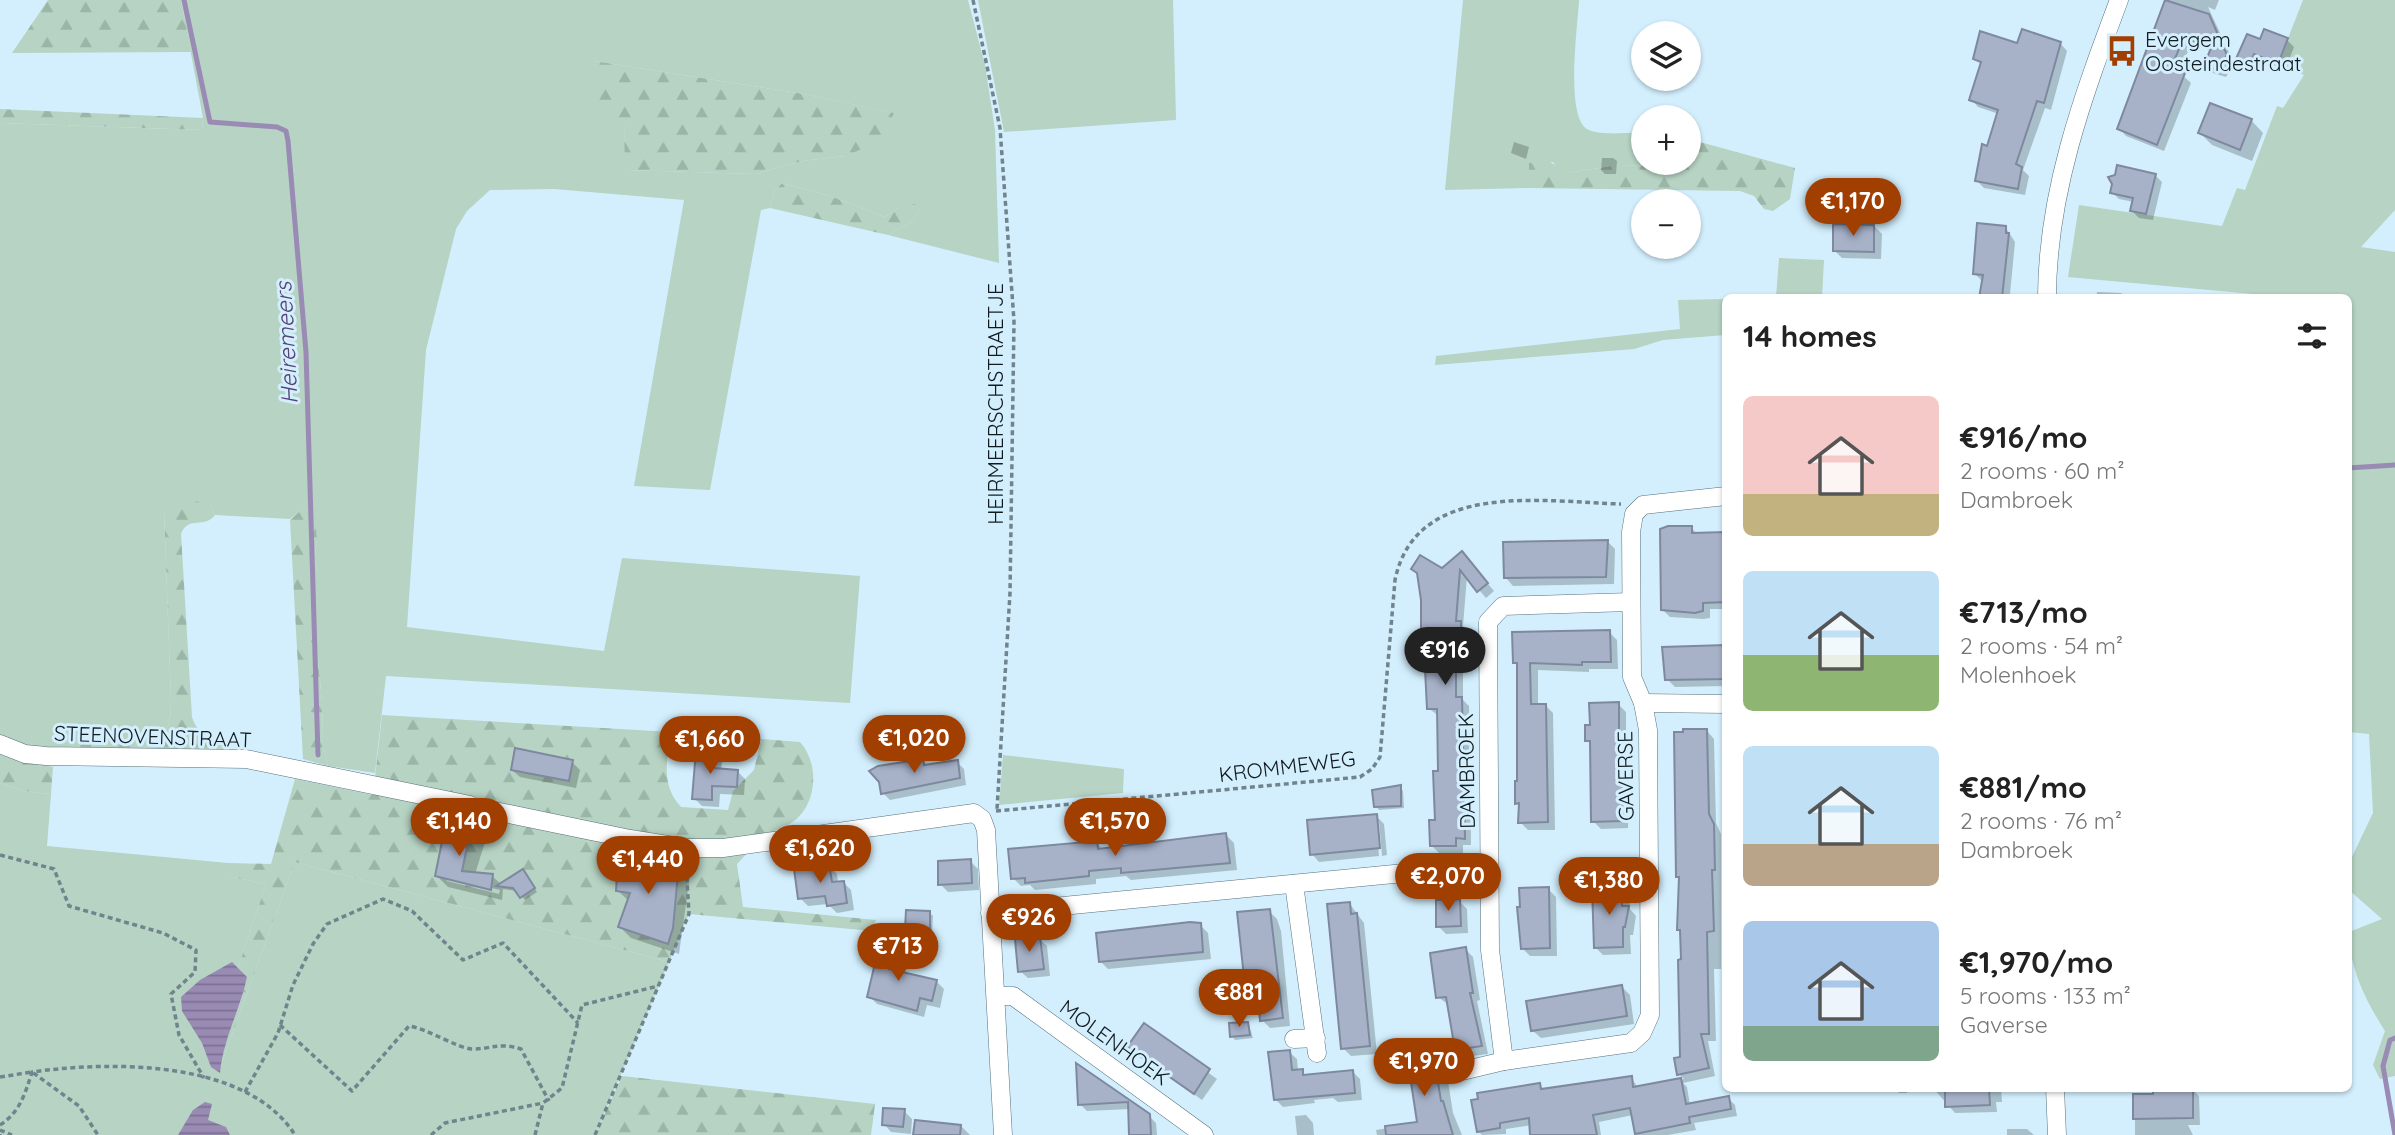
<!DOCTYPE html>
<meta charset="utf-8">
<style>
:root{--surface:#fff;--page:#f6f6f6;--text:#222;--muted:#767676;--accent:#a13f00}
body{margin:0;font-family:Quicksand,sans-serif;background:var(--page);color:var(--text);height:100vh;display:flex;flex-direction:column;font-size:26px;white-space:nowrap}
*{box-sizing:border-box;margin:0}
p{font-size:23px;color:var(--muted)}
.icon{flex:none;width:38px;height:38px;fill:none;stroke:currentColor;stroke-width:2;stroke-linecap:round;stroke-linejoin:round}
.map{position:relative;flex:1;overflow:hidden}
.drawer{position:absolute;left:1722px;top:294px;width:630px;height:798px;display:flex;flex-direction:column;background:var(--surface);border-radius:10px;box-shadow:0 2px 5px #0004}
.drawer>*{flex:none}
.tools{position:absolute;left:1631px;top:21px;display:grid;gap:14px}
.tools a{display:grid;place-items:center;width:70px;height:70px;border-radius:50%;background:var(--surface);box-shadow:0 2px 5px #0004;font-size:35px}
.price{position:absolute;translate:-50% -60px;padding:0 16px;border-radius:24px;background:var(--accent);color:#fff;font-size:23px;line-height:46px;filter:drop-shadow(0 2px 4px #0008)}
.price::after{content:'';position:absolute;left:50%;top:42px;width:21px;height:16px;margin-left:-10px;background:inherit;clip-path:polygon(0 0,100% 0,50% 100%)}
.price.current{background:#222;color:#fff}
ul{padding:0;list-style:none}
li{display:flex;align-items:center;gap:21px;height:175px;padding:0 21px}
li span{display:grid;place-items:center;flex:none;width:196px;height:140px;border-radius:10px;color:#555}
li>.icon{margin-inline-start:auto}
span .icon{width:84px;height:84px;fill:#fffc;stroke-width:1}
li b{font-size:30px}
h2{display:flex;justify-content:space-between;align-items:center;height:84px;padding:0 21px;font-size:30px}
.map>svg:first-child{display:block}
</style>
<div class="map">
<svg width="2395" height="1135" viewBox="0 0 2395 1135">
<defs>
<pattern id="forest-firs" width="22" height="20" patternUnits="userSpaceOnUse" patternTransform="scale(1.75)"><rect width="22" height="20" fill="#b6d3c3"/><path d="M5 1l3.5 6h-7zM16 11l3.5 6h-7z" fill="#9bb5a7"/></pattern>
<pattern id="water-rules" width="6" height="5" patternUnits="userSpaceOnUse" patternTransform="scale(1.75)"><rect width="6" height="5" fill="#998bb4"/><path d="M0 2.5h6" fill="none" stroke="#7b7192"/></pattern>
</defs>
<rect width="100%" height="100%" fill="#d3effd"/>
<g fill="#b6d3c3" fill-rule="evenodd">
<path d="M181,0H968L985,65L995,130L999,263L888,235L911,222L919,211L899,208L885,217L830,196L782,183L774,192L770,208L761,210L710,490L634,486L684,200L554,189L490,190L467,211L456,229L426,350L407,627L604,651L622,558L860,576L850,703L386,676L375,773L328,766L323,745L322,702L311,586L317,540L300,511L290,519L215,515L211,505L164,510L171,700C170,719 172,730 154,739L73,736L67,752L30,748L0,737V123L202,130L203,118ZM594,61L804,94L893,113L846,156L802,161L756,174L626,170L624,123Z"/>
<path d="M978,0H1173L1176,120L1004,132Z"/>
<path d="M1463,0H1579C1578,25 1564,120 1589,130C1603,136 1628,132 1643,133V163H1680V165L1611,166L1568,173L1561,172L1553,162L1529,163V188L1445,190Z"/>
<path d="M2303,0H2395V210L2361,247L2395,252V1076L2380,1079L2373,1065L2385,1031C2366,1001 2349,968 2349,932L2382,919L2349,890V863L2373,813L2369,734L2349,732L2348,298L2285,297L2068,277L2079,205L2222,226L2237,188L2245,190L2277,106L2283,108L2304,75L2278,64Z"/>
<path d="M1779,258L1824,260L1822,297H1776Z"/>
<path d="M1725,299V335L1663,340L1634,349L1435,365L1436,356L1680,329L1678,300Z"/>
<path d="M1003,755L1124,769L1123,793L999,805Z"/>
<path d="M0,783L23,791L51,794L47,846L228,863V876L266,884L208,1058L222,1062L295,862L669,962L595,1135H0Z"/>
</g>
<g fill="url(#forest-firs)">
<path d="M48,0H181L191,52L12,53Z"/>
<path d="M594,61L804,94L894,113L881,140L846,156L802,161L756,174L625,170L624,123L592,113Z"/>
<path d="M0,109L203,118L202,130L0,123Z"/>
<path d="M1689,139L1795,168L1790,199L1773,211L1764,209L1754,196L1740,191L1529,188V163L1547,160L1568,173L1611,166L1679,165L1680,163H1689Z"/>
<path d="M782,183L830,196L885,217L899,208L915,204L919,211L911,222L888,235L770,208L774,192Z"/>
<path d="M195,501L211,505L215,515C205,529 188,515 181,534L192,717C198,736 209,738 228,742L227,754L67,752L66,741L73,736L154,739C172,730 170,719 171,700L164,510L174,503Z"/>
<path d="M300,511L309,513L315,522L317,540L311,586L322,702L323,745L328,766L303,759L290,520Z"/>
<path d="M382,715L672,732C666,760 661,786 681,807L728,810L733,791L754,770L761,739L800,742C819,763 818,802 794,821C784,829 770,831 760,839C752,846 745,856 737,864L743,907L876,920L872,931L689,914L669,962L295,862L222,1062L208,1058L266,884L227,876L228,863L271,864L295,779L373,795Z"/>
<path d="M0,753L53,767L51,794L23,791L0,783Z"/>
<path d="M622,1076L875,1104L871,1135H595Z"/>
</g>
<g fill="url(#water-rules)">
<path d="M232,962L247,977C240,1010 223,1039 220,1073L211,1067L202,1043L182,1011L181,997L200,980Z"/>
<path d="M205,1102L212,1104L208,1120L226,1127L230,1135H178L193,1110Z"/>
</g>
<g fill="#0003" fill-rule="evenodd">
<path d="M2168,0H2219L2215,10L2208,7L2234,63L2226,77L2213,73L2206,65L2211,51L2191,43L2180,73L2191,83L2164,151L2126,136L2119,128Z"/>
<path d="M2287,40L2294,47L2285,70L2261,60L2256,73L2237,61Z"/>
<path d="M2060,43L2067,51L2051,110L2045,108L2023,170L2029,176L2025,195L1984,188L1976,180L1999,114L1978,107L1971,99L1982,65L1975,58L2019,46Z"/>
<path d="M2251,120L2263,133L2252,161L2212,145L2200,133Z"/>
<path d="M1514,142L1529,147L1526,159L1511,153Z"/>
<path d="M1602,158H1613L1617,161L1616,174H1605L1601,170Z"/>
<path d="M2155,175L2162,182L2153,220L2139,218L2132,211L2134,202L2119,199L2112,192Z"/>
<path d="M1874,226L1882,234L1881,259L1842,258L1834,250Z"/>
<path d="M2006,228L2015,242L2010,294L2014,298H1980L1982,281L1974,273Z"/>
<path d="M2097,292L2121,293L2126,298H2097Z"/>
<path d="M1691,528L1698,534H1726V609H1710V618L1703,619L1670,617L1663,610Z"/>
<path d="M1608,542L1615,549L1614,584L1513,586L1506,578Z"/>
<path d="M1469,561L1494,591L1486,598L1467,576L1463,626L1468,630V665H1464L1463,671V700L1469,706L1471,845H1463V853H1439L1431,845L1440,773L1439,716L1428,708L1427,673L1423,669L1442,570Z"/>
<path d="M1609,632L1617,640L1618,669H1589V672L1538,670V705H1545L1553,713L1555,830H1528L1520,822L1521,807L1517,803L1519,667L1515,663Z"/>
<path d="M1726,648V686L1675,687L1667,679Z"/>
<path d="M1618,704L1626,712V785L1630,789L1628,828L1601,829L1593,821L1592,745L1587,740L1592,727Z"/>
<path d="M1707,731L1714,739L1716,823L1721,834V969H1714L1716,1041H1708L1715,1076L1683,1083L1687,1087L1690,1105L1728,1098L1735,1105L1737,1116L1694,1123L1696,1130L1668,1135H1636L1633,1115L1599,1122L1601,1135H1583L1571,1119L1506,1129V1134L1482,1135L1478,1131L1539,1085L1544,1090L1631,1077L1638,1088L1684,1079L1679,1074L1683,961L1682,933L1679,930L1681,879L1678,876Z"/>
<path d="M714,753L722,761L721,771H737L745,779L744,795L720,794L719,807L702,806L694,798Z"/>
<path d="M923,761L928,766L957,762L964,769L966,785L890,800L883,793Z"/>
<path d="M572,762L580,770L576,788L520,777L512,770Z"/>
<path d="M1400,787L1403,791L1404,808L1379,810L1376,806Z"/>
<path d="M1376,816L1384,824L1387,855L1382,856L1379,822H1376L1379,856L1319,862L1312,854Z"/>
<path d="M474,831L485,842L475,874L492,876L502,885L526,875L537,892L525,900L517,891L503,889L502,900L448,887L437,876ZM447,877L500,890L499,894L447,881Z"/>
<path d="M1226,835L1234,843L1237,870L1131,880L1126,876L1096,879V884L1035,890L1030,885L1021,886L1013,878L1096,842L1103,850Z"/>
<path d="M970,861L978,869L979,890L948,892L940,884Z"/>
<path d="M678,864L690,875L679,954L631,938L620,927L629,901L618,891Z"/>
<path d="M829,866L837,874L838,883L843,882L851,890L854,910L837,913L828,904L808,906L800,898Z"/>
<path d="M1621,888L1629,896L1630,909L1636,916L1633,935H1630L1631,954L1603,955L1595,947Z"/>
<path d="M1548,889L1556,897L1557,956H1530L1522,948Z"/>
<path d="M1459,901L1467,909L1468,933L1446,934L1438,926Z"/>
<path d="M1349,903L1364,923L1377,1054L1351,1056L1343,1048Z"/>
<path d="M1269,911L1277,919L1281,931L1290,1026L1270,1028L1262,1020L1259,983L1253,984L1245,976Z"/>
<path d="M930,913L933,916L932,934L911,933L907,930Z"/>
<path d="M1200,925L1208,933L1211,959L1108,969L1100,961Z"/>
<path d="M1039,939L1047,946L1050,976L1028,978L1020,971Z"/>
<path d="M894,947L902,954L897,973L936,981L944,989L940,1008L927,1005L924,1017L877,1004L869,996Z"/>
<path d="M1465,949L1473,957L1480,1000L1477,1001L1488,1054L1464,1057L1456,1049L1449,1005L1438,997Z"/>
<path d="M1622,987L1630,995L1634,1024L1541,1038L1533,1031Z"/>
<path d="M1248,1023L1253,1038L1235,1040L1232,1036Z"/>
<path d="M1144,1026L1217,1079L1202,1100L1129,1047Z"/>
<path d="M1431,1048L1445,1062L1453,1113L1462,1135H1377L1376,1130L1419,1123Z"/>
<path d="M1289,1052L1297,1059L1298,1071L1307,1076L1353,1072L1360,1079L1362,1100L1338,1102L1333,1098L1314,1100L1315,1103L1283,1107L1275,1099Z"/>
<path d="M1078,1066L1149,1116L1156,1123L1157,1135H1131L1130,1109L1087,1111L1080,1104Z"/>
<path d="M1893,1088H1907V1093H1899Z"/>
<path d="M1933,1088H2001L2002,1102H1996L1997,1112L1955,1113Z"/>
<path d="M2192,1089L2199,1096L2200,1125H2188L2193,1135H2135V1096Z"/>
<path d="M904,1111L912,1119L911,1134L891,1132L884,1124Z"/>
<path d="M1306,1115L1313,1123L1314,1135H1297L1295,1116Z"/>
<path d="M916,1122L962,1127L970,1135H915Z"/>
<path d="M2007,1129H2027L2034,1135H2007Z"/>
</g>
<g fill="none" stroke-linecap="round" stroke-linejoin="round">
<g stroke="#998bb4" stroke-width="5">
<path d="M184,0L210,122L277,127L286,131L288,141L306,352L318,755"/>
<path d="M2348,468L2395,465"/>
<path d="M2395,1135L2383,1066L2390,1040L2395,1038"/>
</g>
</g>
<g fill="#a7b2c9" stroke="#7e899f" stroke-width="2">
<path d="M2165,0L2209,14L2227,55L2218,71L2204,65L2211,48L2184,37L2171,68L2185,73L2157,145L2117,129Z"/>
<path d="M2022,29L2061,42L2044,103L2037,101L2016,164L2022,167L2018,189L1975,181L1982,144L1987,146L1998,110L1969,100L1981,62L1973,59L1980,31L2017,43Z"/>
<path d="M2264,29L2288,38L2278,64L2254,54L2249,67L2235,61L2247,34L2260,39Z"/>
<path d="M2210,103L2252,119L2240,150L2198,133Z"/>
<path d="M2117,165L2156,174L2146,214L2130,211L2133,198L2110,193L2112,184L2108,177L2115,175Z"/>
<path d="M1977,223L2006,226V233H2009L2002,298H1979L1983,275L1973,274Z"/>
<path d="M1833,224L1874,225V252L1833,251Z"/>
<path d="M1668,526H1692V533L1726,532V602L1703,603V611L1695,613L1661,610L1660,529Z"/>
<path d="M1608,540L1606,577L1504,578L1503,542Z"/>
<path d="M1462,551L1488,583L1477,592L1460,570L1456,621H1461V658H1457L1456,662V697H1462L1465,839L1456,838V846H1430L1429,820H1435L1433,771H1438L1437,709H1427L1425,669H1421V600L1417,573L1411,569L1420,555L1442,568Z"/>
<path d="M1610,630L1611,662H1582V665L1530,663L1531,704H1546L1548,822L1518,823L1519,803L1515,804V781H1517V663H1513L1512,632Z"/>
<path d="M1726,645V679L1665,680L1662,647Z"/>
<path d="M1619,702V780H1623L1621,821L1591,822L1590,741H1585V725H1590L1589,703Z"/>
<path d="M1683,729H1707L1709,814L1714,824L1715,870H1712L1714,931L1707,932L1709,1034H1701L1709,1068L1677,1075L1674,1058L1680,1057L1678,960L1681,959L1680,930H1677L1679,877H1676L1674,732H1683Z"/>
<path d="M515,748L573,760L569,781L511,770Z"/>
<path d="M696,750L715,751L714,768L738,770L737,787L712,786V800L692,799Z"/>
<path d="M923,759L924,765L958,760L960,778L881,794L879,782L869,771L878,766Z"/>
<path d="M1401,785V806L1374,807L1372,790Z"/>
<path d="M1377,814L1380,848L1310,855L1307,820Z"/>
<path d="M446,822L475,829L472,843L468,842L462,871L493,874L491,890L435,876Z"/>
<path d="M1226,833L1230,863L1121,873V868L1089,871V876L1025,883V878L1011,879L1008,849L1097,841L1098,849Z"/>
<path d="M618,857L679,862L673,928L668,944L618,927L630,893L616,891Z"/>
<path d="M971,859L972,883L938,885V861Z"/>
<path d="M829,864L832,882L844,881L847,903L827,906L825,896L798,899L794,869Z"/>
<path d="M523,869L535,888L520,898L513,888L496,886Z"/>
<path d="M1592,886H1622V906H1629L1625,927H1623V947L1594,948Z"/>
<path d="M1549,887L1550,948L1521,949L1517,907H1520L1519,888Z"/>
<path d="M1460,899L1461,926L1436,927V900Z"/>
<path d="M1350,902L1351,914L1357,913L1370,1046L1341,1049L1327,904Z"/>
<path d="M1270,909L1283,1018L1260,1021L1256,976L1244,977L1237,912Z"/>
<path d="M906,910L930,911V931L905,930Z"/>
<path d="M1190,922L1201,923L1203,952L1099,962L1096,933Z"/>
<path d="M1040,937L1044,969L1018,972L1015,939Z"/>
<path d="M880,942L895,945L889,969L937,980L932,1001L920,998L917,1011L867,997Z"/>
<path d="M1466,947L1473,993H1470L1482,1046L1455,1050L1446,997L1436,998L1430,953Z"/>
<path d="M1622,985L1627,1016L1531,1031L1526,1001Z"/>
<path d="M1248,1022L1250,1035L1230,1037L1229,1023Z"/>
<path d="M1144,1023L1210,1069L1194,1094L1127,1047Z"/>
<path d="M1432,1046L1441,1101H1443L1453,1135H1386L1385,1126L1417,1122L1406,1049Z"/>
<path d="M1290,1050L1292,1070L1303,1069V1075L1353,1070L1355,1093L1274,1100L1268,1052Z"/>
<path d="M1076,1063L1150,1114L1151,1135H1129L1128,1102L1078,1105Z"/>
<path d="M1632,1076L1633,1087L1681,1078L1686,1104L1729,1096L1731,1109L1689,1117L1690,1123L1635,1134L1630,1108L1593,1115L1597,1135H1530L1529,1118L1500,1123V1128L1477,1132L1471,1100L1478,1099L1477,1093L1540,1083L1541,1089Z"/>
<path d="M1945,1088H1989L1990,1105L1945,1107Z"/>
<path d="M2153,1088H2193V1118L2133,1119V1094H2153Z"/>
<path d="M883,1108L905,1109L903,1127L882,1125Z"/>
<path d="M915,1120L961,1125L960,1135H913Z"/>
</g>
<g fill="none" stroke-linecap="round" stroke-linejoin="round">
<defs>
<g id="minor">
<path d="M2047,298C2047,193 2083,96 2119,0"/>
<path d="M1643,703L1726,704"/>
<path d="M0,744L25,754L46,756L246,759L470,805"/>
<path d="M490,810L630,839L686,848H723L974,813L982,819L986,830L1003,1135"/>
<path d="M1294,884L1317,1053"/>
<path d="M990,913L1425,871L1491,872"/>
<path d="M996,996H1013L1204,1135"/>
<path d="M1294,1039L1316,1038"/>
<path d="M1504,1061L1490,950L1488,622L1503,606L1631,602"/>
<path d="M1462,1071L1504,1061L1631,1043L1642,1033L1650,1015L1648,730L1643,703L1632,677L1631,532L1634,514L1643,505L1726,496"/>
<path d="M2055,1088L2057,1135"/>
</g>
</defs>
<use href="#minor" stroke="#57707c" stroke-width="19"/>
<g stroke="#71848d" stroke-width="3.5" stroke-dasharray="5 3.5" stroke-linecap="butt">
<path d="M973,0L1000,128L1014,321L1010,593L997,809"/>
<path d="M996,811L1360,777L1372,769L1380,757L1395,580C1416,479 1544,502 1621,504"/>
<path d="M0,855L54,869L69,906L163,933L196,950L195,972L171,994L179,1035L204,1078"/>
<path d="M280,1025L352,1091L409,1026C428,1029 457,1048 472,1049C492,1049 499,1042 521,1049L549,1101"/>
<path d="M0,1077L32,1072L79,1106L98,1135"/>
<path d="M245,1092L278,1033L293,985L313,944L327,924L383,899L412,911L463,960L503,943L578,1023"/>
<path d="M0,1125C20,1112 25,1094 32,1072C110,1061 247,1059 295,1135"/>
<path d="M0,1130L12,1135"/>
<path d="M0,1134V1135"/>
<path d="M431,1135L445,1123L543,1103"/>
<path d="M535,1135L543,1103L562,1088L582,1005L658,986"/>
<path d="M595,1135L689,914L686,864"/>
</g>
<use href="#minor" stroke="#fff" stroke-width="18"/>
</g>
<defs>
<symbol id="bus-bare" viewBox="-9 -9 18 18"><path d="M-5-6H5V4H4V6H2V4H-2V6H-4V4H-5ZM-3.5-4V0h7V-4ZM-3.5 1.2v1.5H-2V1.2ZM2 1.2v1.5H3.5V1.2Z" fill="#a13f00" stroke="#d3effd" stroke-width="2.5" paint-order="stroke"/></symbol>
</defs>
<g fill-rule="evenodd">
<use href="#bus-bare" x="2100" y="29" width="44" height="44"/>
</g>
<g text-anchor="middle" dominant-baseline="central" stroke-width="6" stroke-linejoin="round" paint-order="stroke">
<g font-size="21" fill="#101a1f" stroke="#d3effd" text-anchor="start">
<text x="2145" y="39">Evergem<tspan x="2145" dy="24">Oosteindestraat</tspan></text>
</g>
<g font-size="21" fill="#101a1f" stroke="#d3effd">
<text transform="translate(995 404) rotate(-90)">HEIRMEERSCHSTRAETJE</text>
<text transform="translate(153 736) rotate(2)">STEENOVENSTRAAT</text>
<text transform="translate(1287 766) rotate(-7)">KROMMEWEG</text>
<text transform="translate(1466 771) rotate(-91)">DAMBROEK</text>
<text transform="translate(1625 776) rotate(-91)">GAVERSE</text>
<text transform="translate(1115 1042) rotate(36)">MOLENHOEK</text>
</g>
<g font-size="23" font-style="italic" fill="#564179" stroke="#d3effd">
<text transform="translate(286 343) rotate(-93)">Heiremeers</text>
</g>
</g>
</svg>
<div class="tools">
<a><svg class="icon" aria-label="layers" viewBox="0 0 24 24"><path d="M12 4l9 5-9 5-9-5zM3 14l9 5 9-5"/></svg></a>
<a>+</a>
<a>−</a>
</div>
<b class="price" style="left:1853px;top:238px">€1,170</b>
<b class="price current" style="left:1445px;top:687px">€916</b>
<b class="price" style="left:914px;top:775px">€1,020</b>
<b class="price" style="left:710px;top:776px">€1,660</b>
<b class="price" style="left:459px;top:858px">€1,140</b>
<b class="price" style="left:1115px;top:858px">€1,570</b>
<b class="price" style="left:820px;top:885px">€1,620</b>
<b class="price" style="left:648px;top:896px">€1,440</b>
<b class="price" style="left:1448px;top:913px">€2,070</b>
<b class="price" style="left:1609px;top:917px">€1,380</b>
<b class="price" style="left:1029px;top:954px">€926</b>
<b class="price" style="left:898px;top:983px">€713</b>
<b class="price" style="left:1239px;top:1029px">€881</b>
<b class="price" style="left:1424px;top:1098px">€1,970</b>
<section class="drawer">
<h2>14 homes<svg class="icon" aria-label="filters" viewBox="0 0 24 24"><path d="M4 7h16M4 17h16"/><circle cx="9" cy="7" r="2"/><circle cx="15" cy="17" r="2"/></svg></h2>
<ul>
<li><span style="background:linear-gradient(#f6c9c9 70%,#c2b280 0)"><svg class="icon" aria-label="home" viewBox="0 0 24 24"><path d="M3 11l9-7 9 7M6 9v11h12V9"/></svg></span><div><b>€916/mo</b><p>2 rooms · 60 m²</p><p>Dambroek</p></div></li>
<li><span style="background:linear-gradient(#bfe0f5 60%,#8fb573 0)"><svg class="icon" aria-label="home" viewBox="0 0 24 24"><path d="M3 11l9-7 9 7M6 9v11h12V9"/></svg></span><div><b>€713/mo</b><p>2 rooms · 54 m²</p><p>Molenhoek</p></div></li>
<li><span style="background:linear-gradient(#bfe0f5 70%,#b9a48a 0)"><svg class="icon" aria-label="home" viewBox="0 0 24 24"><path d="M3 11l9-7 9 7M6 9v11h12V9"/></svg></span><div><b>€881/mo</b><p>2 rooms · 76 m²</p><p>Dambroek</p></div></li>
<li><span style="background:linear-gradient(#a9c7e8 75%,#7fa58c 0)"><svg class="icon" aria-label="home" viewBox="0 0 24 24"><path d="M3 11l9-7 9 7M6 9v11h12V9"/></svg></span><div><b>€1,970/mo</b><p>5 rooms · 133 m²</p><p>Gaverse</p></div></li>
</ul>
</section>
</div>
